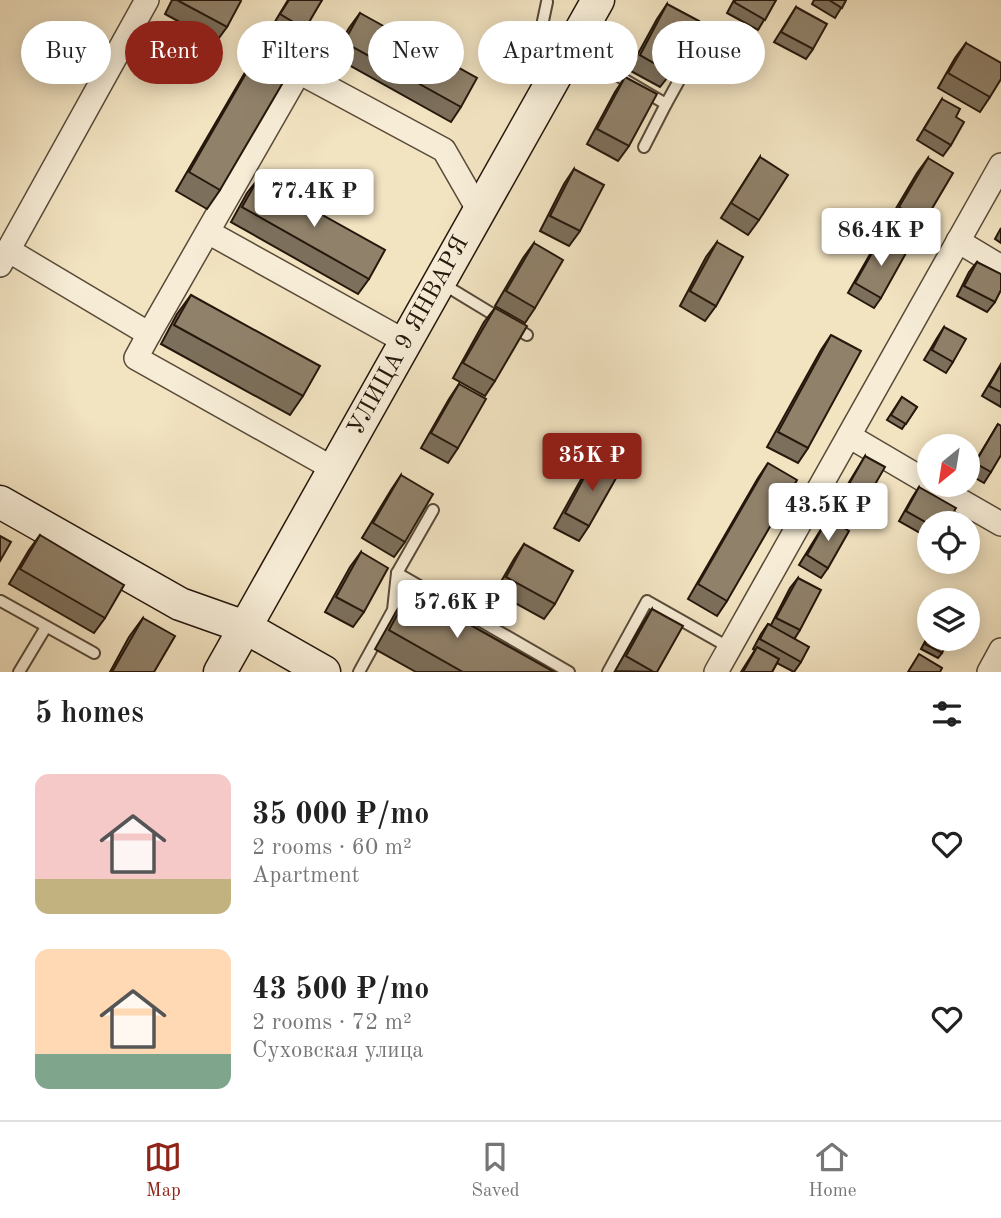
<!DOCTYPE html>
<meta charset="utf-8">
<style>
:root{--surface:#fff;--page:#f6f6f6;--text:#222;--muted:#767676;--line:#e0e0e0;--accent:#8f2418}
body{margin:0;font-family:"Old Standard TT",serif;background:var(--page);color:var(--text);height:100vh;display:flex;flex-direction:column;font-size:26px;white-space:nowrap}
*{box-sizing:border-box;margin:0}
p{font-size:23px;color:var(--muted)}
.icon{flex:none;width:38px;height:38px;fill:none;stroke:currentColor;stroke-width:2;stroke-linecap:round;stroke-linejoin:round}
.map{position:relative;height:672px;overflow:hidden}
.details{display:flex;flex-direction:column;background:var(--surface);flex:1}
.details>*{flex:none}
.hud{position:absolute;left:21px;top:21px;width:959px;height:63px;display:flex;gap:14px}
.needle{width:46px;rotate:210deg}
.buttons{position:absolute;left:917px;top:434px;display:grid;gap:14px}
.buttons a{display:grid;place-items:center;width:63px;height:63px;border-radius:50%;background:var(--surface);box-shadow:0 4px 18px #0003;font-size:35px}
.price{position:absolute;translate:-50% -60px;padding:0 16px;border-radius:7px;background:#fff;color:#222;font-size:23px;line-height:46px;filter:drop-shadow(0 2px 4px #0008)}
.price::after{content:'';position:absolute;left:50%;top:42px;width:21px;height:16px;margin-left:-10px;background:inherit;clip-path:polygon(0 0,100% 0,50% 100%)}
.price.current{background:var(--accent);color:#fff}
ul{padding:0;list-style:none}
li{display:flex;align-items:center;gap:21px;height:175px;padding:0 35px}
li span{display:grid;place-items:center;flex:none;width:196px;height:140px;border-radius:14px;color:#555}
li>.icon{margin-inline-start:auto}
span .icon{width:84px;height:84px;fill:#fffc;stroke-width:1}
li b{font-size:30px}
h2{display:flex;justify-content:space-between;align-items:center;height:84px;padding:0 35px;font-size:30px}
.pill{padding:0 24px;border-radius:32px;background:var(--surface);box-shadow:0 4px 18px #0003;font-size:24px;line-height:63px}
.pill.current{background:var(--accent);color:#fff}
.tabs{display:flex;justify-content:space-around;align-items:center;height:98px;border-top:2px solid var(--line);background:var(--surface);font-size:19px;color:var(--muted)}
.tabs a{display:grid;justify-items:center;gap:4px}
.tabs .current{color:var(--accent)}
.map>svg:first-child{display:block}
</style>
<div class="map">
<svg width="1001" height="672" viewBox="0 0 1001 672">
<rect width="100%" height="100%" fill="#f2e3c1"/>
<filter id="stains"><feTurbulence type="fractalNoise" baseFrequency=".00286" numOctaves="4"/><feColorMatrix values="0 0 0 0 .2 0 0 0 0 .09 0 0 0 0 .02 0 0 0 .5 -.17"/></filter>
<radialGradient id="worn" r=".72"><stop offset=".6" stop-color="#630" stop-opacity="0"/><stop offset="1" stop-color="#630" stop-opacity=".3"/></radialGradient>
<g fill="none" stroke-linecap="round" stroke-linejoin="round">
<defs>
<g id="lane">
<path d="M547,2L540,35L555,67"/>
<path d="M574,50L666,104L687,66"/>
<path d="M644,147L666,104"/>
<path d="M443,284L527,335"/>
<path d="M397,573L569,672"/>
<path d="M1,601L94,653"/>
<path d="M19,672L46,627"/>
<path d="M359,672L393,610L397,573L433,510"/>
<path d="M608,672L647,601L730,648"/>
</g>
<g id="street">
<path d="M208,232L406,342"/>
<path d="M958,241L1001,267"/>
<path d="M8,250L149,334L299,72L444,150L479,211"/>
<path d="M0,265L147,0"/>
<path d="M149,334L136,358L334,469"/>
<path d="M849,436L929,483"/>
<path d="M933,485L1001,524"/>
<path d="M716,672L1001,165"/>
<path d="M989,672L1001,650"/>
</g>
<g id="secondary">
<path d="M0,502L180,604L245,627L324,672"/>
<path d="M220,672L598,0"/>
</g>
</defs>
<use href="#lane" stroke="#584a38" stroke-width="14"/>
<use href="#street" stroke="#584a38" stroke-width="26"/>
<use href="#secondary" stroke="#25170b" stroke-width="35"/>
<use href="#lane" stroke="#f7edd7" stroke-width="10"/>
<use href="#street" stroke="#f7edd7" stroke-width="23"/>
<use href="#secondary" stroke="#f7edd7" stroke-width="32"/>
</g>
<g fill="#7c6f5b" stroke="#25170b" stroke-width="2">
<path d="M172,0H240L227,27L216,42L165,14Z"/>
<path d="M288,0H322L297,39L273,25Z"/>
<path d="M734,0H776L758,30L727,13Z"/>
<path d="M814,0H846L835,18L812,4Z"/>
<path d="M667,4L671,73L660,87L629,70L657,19Z"/>
<path d="M796,7L813,49L806,59L774,42Z"/>
<path d="M360,13L461,107L451,122L333,56L349,28Z"/>
<path d="M966,43L990,97L980,112L938,88L955,58Z"/>
<path d="M260,49L220,190L207,209L176,191L247,69Z"/>
<path d="M625,77L629,146L618,161L587,144L615,92Z"/>
<path d="M942,99L951,145L943,156L917,140Z"/>
<path d="M760,157L759,220L748,235L721,218Z"/>
<path d="M928,158L924,222L914,237L888,222L917,173Z"/>
<path d="M574,169L580,231L569,246L540,231L564,184Z"/>
<path d="M258,179L369,279L358,294L231,222L247,193Z"/>
<path d="M1001,228V243L995,239Z"/>
<path d="M880,239L881,298L874,308L848,293L873,249Z"/>
<path d="M717,242L716,306L705,321L680,306L706,257Z"/>
<path d="M534,243L535,308L525,323L495,306L523,258Z"/>
<path d="M977,262L995,302L987,312L957,296L969,272Z"/>
<path d="M191,295L303,396L290,415L161,344L177,314Z"/>
<path d="M495,308V381L485,396L453,378L484,322Z"/>
<path d="M944,327L953,362L946,373L924,360L937,338Z"/>
<path d="M831,335L808,448L798,463L767,447L821,350Z"/>
<path d="M1001,364V407L982,396Z"/>
<path d="M459,384L458,448L448,463L421,448L449,399Z"/>
<path d="M902,397L917,407L902,429L887,420Z"/>
<path d="M998,424L991,472L984,483L968,474Z"/>
<path d="M865,456L869,495L862,506L842,494Z"/>
<path d="M594,459L589,526L579,541L554,528L584,474Z"/>
<path d="M768,463L727,601L717,616L688,599L758,478Z"/>
<path d="M401,475L405,542L394,557L362,538L391,490Z"/>
<path d="M919,487L929,523V538L899,521L912,498Z"/>
<path d="M828,518V568L821,578L799,565Z"/>
<path d="M40,535L105,618L94,633L9,584L29,550Z"/>
<path d="M524,544L555,604L544,619L495,592L514,559Z"/>
<path d="M361,552L364,612L353,627L325,612L350,567Z"/>
<path d="M798,578L800,630L795,638L801,662L794,672L777,663L772,672H741L755,650L753,649L761,634L768,624L771,625L790,588Z"/>
<path d="M410,591L554,672H416L375,649L397,610Z"/>
<path d="M652,609L657,672L615,671L642,624Z"/>
<path d="M143,618L154,672H110L129,637Z"/>
<path d="M929,634V639L942,653L938,658L921,649Z"/>
</g>
<g fill="#90816a" stroke="#25170b" stroke-width="2">
<path d="M177,0H240L241,1L227,27Z"/>
<path d="M289,0H322L305,29L280,14Z"/>
<path d="M736,0H776L765,20L734,2Z"/>
<path d="M829,0H846L842,8Z"/>
<path d="M667,4L699,21L671,73L640,55Z"/>
<path d="M796,7L827,24L813,49L781,32Z"/>
<path d="M360,13L477,78L461,107L344,42Z"/>
<path d="M966,43L1001,63V79L990,97L948,73Z"/>
<path d="M260,49L292,67L220,190L189,172Z"/>
<path d="M625,77L657,94L629,146L597,129Z"/>
<path d="M942,99L960,109L956,117L964,122L951,145L924,129Z"/>
<path d="M760,157L788,175L759,220L731,203Z"/>
<path d="M928,158L953,173L924,222L899,207Z"/>
<path d="M574,169L604,185L580,231L550,216Z"/>
<path d="M258,179L385,250L369,279L242,207Z"/>
<path d="M880,239L906,253L881,298L855,283Z"/>
<path d="M717,242L743,257L716,306L690,291Z"/>
<path d="M534,243L563,260L535,308L506,291Z"/>
<path d="M977,262L1001,274V290L995,302L964,286Z"/>
<path d="M191,295L320,366L303,396L174,325Z"/>
<path d="M495,308L527,326L495,381L463,363Z"/>
<path d="M944,327L966,339L953,362L932,350Z"/>
<path d="M831,335L861,351L808,448L778,432Z"/>
<path d="M1001,365V392L989,386Z"/>
<path d="M459,384L486,399L458,448L431,433Z"/>
<path d="M902,397L917,407L906,424L891,415Z"/>
<path d="M998,424L1001,426V455L991,472L975,463Z"/>
<path d="M865,456L885,467L869,495L849,484Z"/>
<path d="M594,459L619,473L589,526L565,513Z"/>
<path d="M768,463L797,480L727,601L698,584Z"/>
<path d="M401,475L433,494L405,542L373,523Z"/>
<path d="M919,487L956,508L947,523L929,524L906,511Z"/>
<path d="M828,518L849,531L828,568L807,555Z"/>
<path d="M40,535L124,585L105,618L20,569Z"/>
<path d="M0,536L11,542L0,561Z"/>
<path d="M524,544L573,571L555,604L506,577Z"/>
<path d="M361,552L388,568L364,612L336,597Z"/>
<path d="M798,578L821,590L800,630L776,618Z"/>
<path d="M410,591L554,672H463L389,630Z"/>
<path d="M652,609L683,626L657,672H654L626,656Z"/>
<path d="M143,618L175,636L154,672H112Z"/>
<path d="M768,624L809,647L801,662L760,639Z"/>
<path d="M929,636V639H949L942,653L925,644Z"/>
<path d="M757,647L779,659L772,672H743Z"/>
<path d="M919,654L942,668L940,672H908Z"/>
</g>
<g text-anchor="middle" dominant-baseline="central" stroke-width="7" stroke-linejoin="round" paint-order="stroke">
<g font-size="24" fill="#25170b" stroke="#f7edd7">
<text transform="translate(409 336) rotate(-61)">УЛИЦА 9 ЯНВАРЯ</text>
</g>
</g>
<rect width="100%" height="100%" filter="url(#stains)"/>
<rect width="100%" height="100%" fill="url(#worn)"/>
</svg>
<div class="buttons">
<a><svg class="needle" viewBox="-14 -14 28 28"><path d="M0-13l5 13h-10z" fill="#e53935"/><path d="M0 13l5-13h-10z" fill="#767676"/></svg></a>
<a><svg class="icon" aria-label="locate" viewBox="0 0 24 24"><circle cx="12" cy="12" r="6"/><path d="M12 2v4M12 18v4M2 12h4M18 12h4"/></svg></a>
<a><svg class="icon" aria-label="layers" viewBox="0 0 24 24"><path d="M12 4l9 5-9 5-9-5zM3 14l9 5 9-5"/></svg></a>
</div>
<b class="price" style="left:314px;top:229px">77.4K ₽</b>
<b class="price" style="left:881px;top:268px">86.4K ₽</b>
<b class="price current" style="left:592px;top:493px">35K ₽</b>
<b class="price" style="left:828px;top:543px">43.5K ₽</b>
<b class="price" style="left:457px;top:640px">57.6K ₽</b>
<div class="hud">
<a class="pill">Buy</a>
<a class="pill current">Rent</a>
<a class="pill">Filters</a>
<a class="pill">New</a>
<a class="pill">Apartment</a>
<a class="pill">House</a>
</div>
</div>
<section class="details">
<h2>5 homes<svg class="icon" aria-label="filters" viewBox="0 0 24 24"><path d="M4 7h16M4 17h16"/><circle cx="9" cy="7" r="2"/><circle cx="15" cy="17" r="2"/></svg></h2>
<ul>
<li><span style="background:linear-gradient(#f6c9c9 75%,#c2b280 0)"><svg class="icon" aria-label="home" viewBox="0 0 24 24"><path d="M3 11l9-7 9 7M6 9v11h12V9"/></svg></span><div><b>35 000 ₽/mo</b><p>2 rooms · 60 m²</p><p>Apartment</p></div><svg class="icon" aria-label="heart" viewBox="0 0 24 24"><path d="M12 20l-8-8c-3-5 5-10 8-4 3-6 11-1 8 4z"/></svg></li>
<li><span style="background:linear-gradient(#ffd9b3 75%,#7fa58c 0)"><svg class="icon" aria-label="home" viewBox="0 0 24 24"><path d="M3 11l9-7 9 7M6 9v11h12V9"/></svg></span><div><b>43 500 ₽/mo</b><p>2 rooms · 72 m²</p><p>Суховская улица</p></div><svg class="icon" aria-label="heart" viewBox="0 0 24 24"><path d="M12 20l-8-8c-3-5 5-10 8-4 3-6 11-1 8 4z"/></svg></li>
</ul>
</section>
<nav class="tabs">
<a class="current"><svg class="icon" aria-label="map" viewBox="0 0 24 24"><path d="M3 6l6-2 6 2 6-2v14l-6 2-6-2-6 2zM9 4v14M15 6v14"/></svg>Map</a>
<a><svg class="icon" aria-label="saved" viewBox="0 0 24 24"><path d="M7 4h10v16l-5-4-5 4z"/></svg>Saved</a>
<a><svg class="icon" aria-label="home" viewBox="0 0 24 24"><path d="M3 11l9-7 9 7M6 9v11h12V9"/></svg>Home</a>
</nav>
